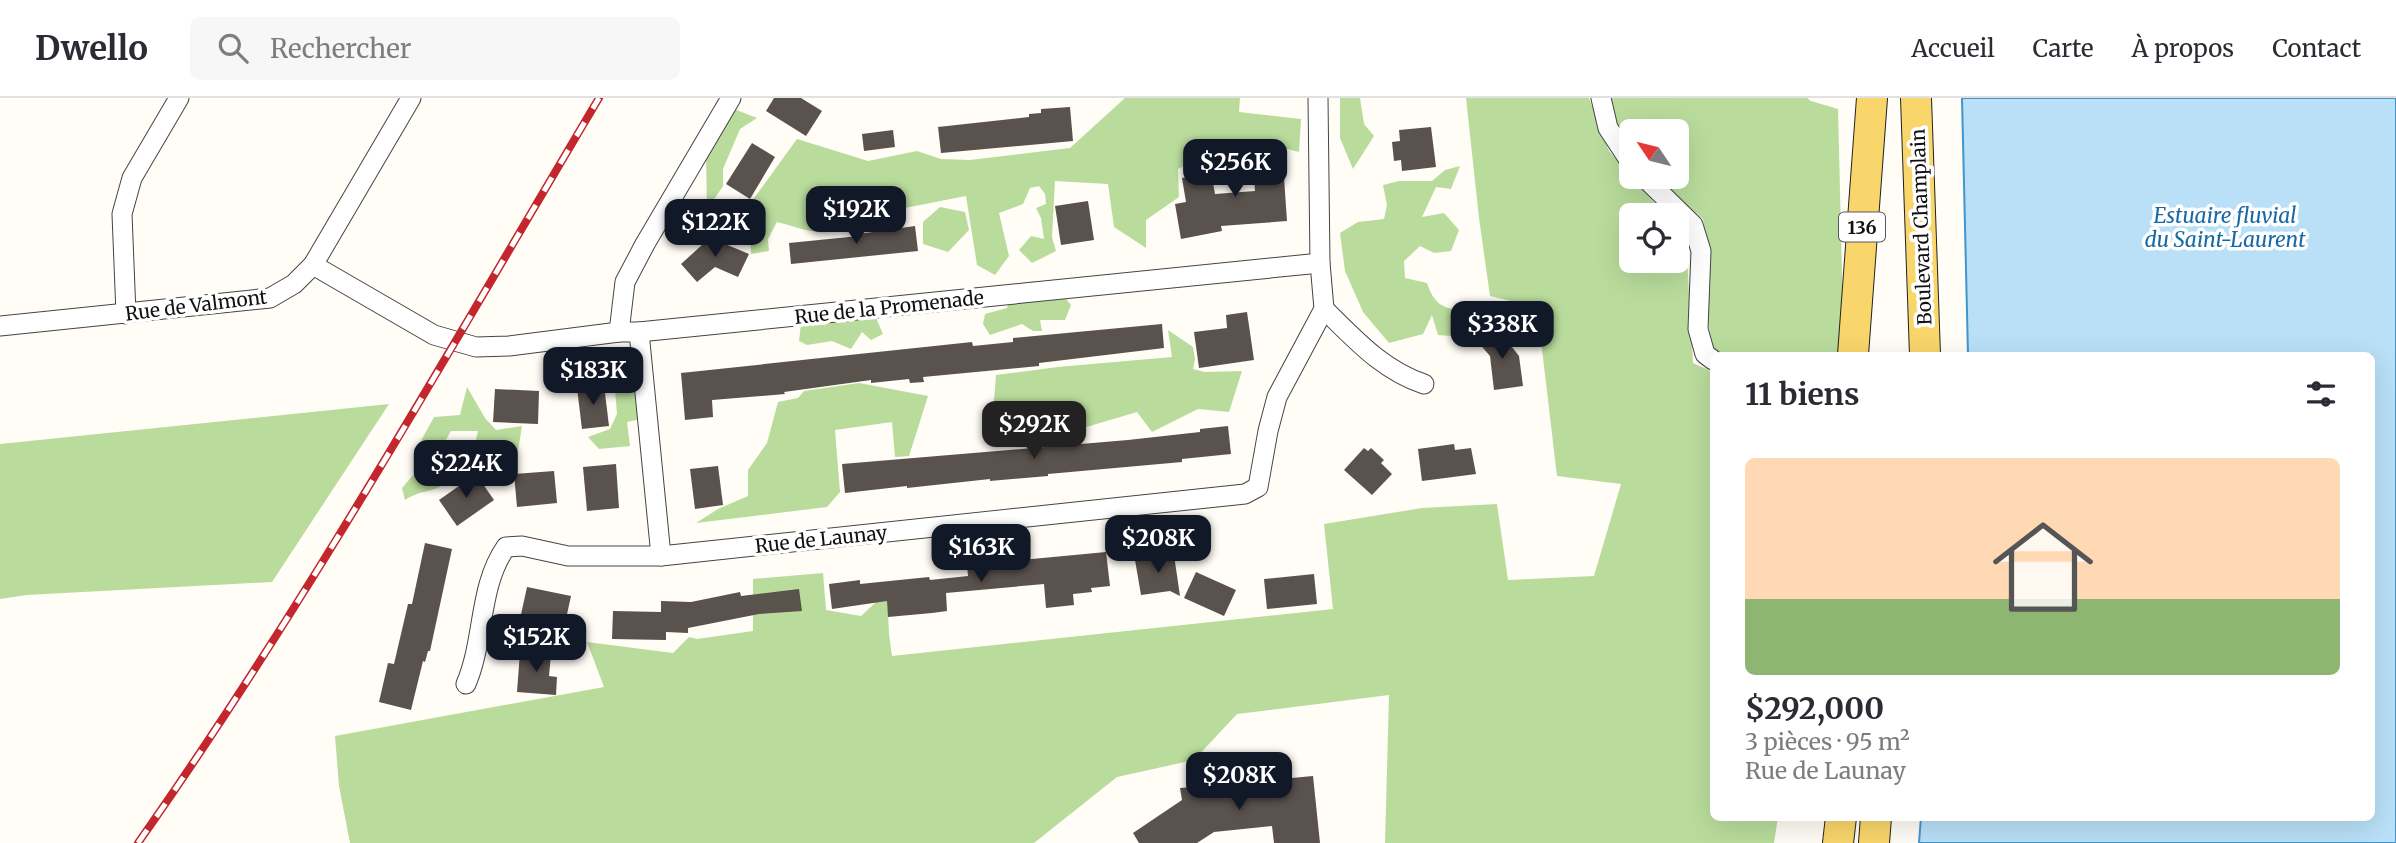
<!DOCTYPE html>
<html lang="fr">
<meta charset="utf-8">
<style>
:root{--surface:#fff;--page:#f7f7f7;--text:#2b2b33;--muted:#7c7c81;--line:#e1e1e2;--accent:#111827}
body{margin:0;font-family:Merriweather,serif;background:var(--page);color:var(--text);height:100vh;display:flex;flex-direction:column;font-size:26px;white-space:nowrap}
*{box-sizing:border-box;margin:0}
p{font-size:23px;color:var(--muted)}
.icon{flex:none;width:38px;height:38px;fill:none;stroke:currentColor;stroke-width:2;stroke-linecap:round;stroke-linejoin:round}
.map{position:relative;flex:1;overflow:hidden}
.details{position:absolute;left:1710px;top:254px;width:665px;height:469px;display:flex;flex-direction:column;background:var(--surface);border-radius:10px;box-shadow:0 7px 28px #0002}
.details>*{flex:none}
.needle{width:46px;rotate:305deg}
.controls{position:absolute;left:1619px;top:21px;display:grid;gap:14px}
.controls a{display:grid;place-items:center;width:70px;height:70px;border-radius:10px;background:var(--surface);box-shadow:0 7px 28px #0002;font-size:35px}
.price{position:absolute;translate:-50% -60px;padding:0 16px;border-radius:14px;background:var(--accent);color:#fff;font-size:23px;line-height:46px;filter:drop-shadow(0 2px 4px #0008)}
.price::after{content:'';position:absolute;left:50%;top:42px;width:21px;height:16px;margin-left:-10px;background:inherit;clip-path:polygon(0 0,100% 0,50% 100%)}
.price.active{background:#222;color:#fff}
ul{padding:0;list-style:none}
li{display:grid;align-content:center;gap:14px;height:371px;padding:0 35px}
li+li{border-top:2px solid var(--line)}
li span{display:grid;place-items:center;height:217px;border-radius:10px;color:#555}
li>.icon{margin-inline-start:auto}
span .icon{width:126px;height:126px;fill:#fffc;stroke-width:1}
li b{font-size:30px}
h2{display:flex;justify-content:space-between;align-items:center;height:84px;padding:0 35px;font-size:30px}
header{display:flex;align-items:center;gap:42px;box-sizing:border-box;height:98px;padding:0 35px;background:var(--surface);border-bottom:2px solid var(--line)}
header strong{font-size:33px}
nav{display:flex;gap:38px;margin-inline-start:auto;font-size:24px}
.search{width:490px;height:63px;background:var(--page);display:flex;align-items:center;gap:18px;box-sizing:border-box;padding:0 24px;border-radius:10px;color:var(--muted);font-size:26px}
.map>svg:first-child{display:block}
</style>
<header>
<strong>Dwello</strong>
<div class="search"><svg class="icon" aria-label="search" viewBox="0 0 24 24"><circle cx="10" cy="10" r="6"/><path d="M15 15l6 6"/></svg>Rechercher</div>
<nav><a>Accueil</a><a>Carte</a><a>À propos</a><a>Contact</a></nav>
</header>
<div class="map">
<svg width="2396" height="745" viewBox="0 0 2396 745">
<rect width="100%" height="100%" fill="#fffdf5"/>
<g fill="#b9dc9c">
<path d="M1125,0H1240L1239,14L1301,21L1299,54L1260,44L1236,60L1208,56L1178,71L1179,99L1146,122V150L1114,129L1108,86L1055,83L1052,139L1056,153L1032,165L1019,152L1031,138L1044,141L1041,120L1036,110L1046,106L1045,96L1039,88L1030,90L1023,106L999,115L1009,158L995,177L977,167L966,98L869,117L862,113L848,133C838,130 836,132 827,134C812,136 791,127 777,124L768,141L769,153L751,156L749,107L797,41L868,63L917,53L941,61L970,62L1070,50Z"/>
<path d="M1340,0H1360L1364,26L1374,38L1353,71L1340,40Z"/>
<path d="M1466,0H1589L1609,53L1665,117H1631V163H1676L1677,131L1686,142L1693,265L1713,274V719H1778L1774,745H1385L1389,597L1237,616L1194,662L1117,679L1034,745H350L339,688L335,638L604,589L587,544L673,555L689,539L697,541L753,533V481L823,475L826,512L861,518L887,494L889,536L892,558L1333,511L1324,426L1422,410L1497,406L1508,482L1594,478L1621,386L1557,378L1537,209L1490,198L1479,120Z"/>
<path d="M1608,0H1807L1811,3L1838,11L1844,257H1725L1713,251L1706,213L1709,167L1703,121L1655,79H1676V33H1631V49L1614,24Z"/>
<path d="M734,11L757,20L740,31L723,71V88L707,112L706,56Z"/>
<path d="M1460,68L1451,91L1436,89L1422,119L1444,115L1459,132L1451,153L1434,155L1420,148L1404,163L1405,180L1427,185C1436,214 1452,211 1478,214L1476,226L1465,239L1438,237L1432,217L1423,236L1389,245L1363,214L1345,173L1340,135L1358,124L1384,121L1387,107L1383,87L1399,83H1432L1445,72Z"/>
<path d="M940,109L965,114L969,132L948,154L923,146V124Z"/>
<path d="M1035,183L1040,202L1063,197L1071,207L1065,222H1040L1042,233H1033L1022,226L990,237L983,226L985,216L1007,210L1014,186Z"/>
<path d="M841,214L852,222L876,220L883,236L871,242L862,234L851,251L832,243L807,247L799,243L801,226L825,227Z"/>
<path d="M1168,232L1193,249L1195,261L1193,271L1205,274L1242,273L1229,314L1198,311L1152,334L1137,314L1083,330L991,340L996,277L1058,269L1172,259Z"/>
<path d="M626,279L638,294L641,321L627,324L630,348L599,351L588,339L610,331L617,316L615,292Z"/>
<path d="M859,285L928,298L909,358L895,359L892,324L835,332L840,394L827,409L696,425L718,411L748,398V372L767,345L778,304L798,300L804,293Z"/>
<path d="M467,289L485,320L496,332L522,328L518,353L505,372L470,368L478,333H451L439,354L453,358L467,367L450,375L451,382C435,395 422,391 405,402L402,390L420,369L416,352L434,319L460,317Z"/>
<path d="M389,306L272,484L27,497L0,501V346Z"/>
</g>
<path fill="#b9e0f7" stroke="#3f96cf" stroke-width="2" d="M1962,0H2396V745H1919L1921,719H2371V257H1968Z"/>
<g fill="#5a524d">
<path d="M774,0H801L822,13L806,38L766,13Z"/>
<path d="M1070,9L1073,43L941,55L938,29L1029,19V16L1041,15V11Z"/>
<path d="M1431,29L1436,69L1402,73L1401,62L1394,63L1392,44L1400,43L1399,32Z"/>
<path d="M893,32L895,49L864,53L862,36Z"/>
<path d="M752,45L775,59L750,101L726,86Z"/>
<path d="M1282,50L1287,123L1221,128L1222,133L1181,141L1175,106L1186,104L1182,80L1211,74L1215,96L1255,93L1252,52Z"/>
<path d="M1088,103L1094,142L1061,147L1055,108Z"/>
<path d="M915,128L918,153L791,166L789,145L859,138V136Z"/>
<path d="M713,137L718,143L749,156L738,179L715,169L697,184L681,166Z"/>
<path d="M1247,214L1254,262L1199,270L1194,234L1227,230L1226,217Z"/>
<path d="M1162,226L1164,250L1039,265V268L923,279L924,284L910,285L909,281L871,285V282L784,294L785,296L712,302L713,319L685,322L681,275L972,244L973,248L1013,244V240Z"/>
<path d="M1497,230L1519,258L1523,288L1494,292L1490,258L1477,243Z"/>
<path d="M604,287L609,328L582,331L577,290Z"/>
<path d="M495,291L539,293L538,326L493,324Z"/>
<path d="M1228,328L1231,356L1182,361V364L1048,376V378L990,383V381L907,390V388L845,395L842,366L1128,342L1200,334V331Z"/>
<path d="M1454,346L1455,352L1471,350L1476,376L1422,383L1418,351Z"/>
<path d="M1364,350L1368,353L1371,350L1384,362L1381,365L1392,376L1372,397L1344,372Z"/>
<path d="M616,366L619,410L587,413L583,369Z"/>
<path d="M718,368L723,407L695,411L690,371Z"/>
<path d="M554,373L557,405L517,409L514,376Z"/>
<path d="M476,376L494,402L457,428L439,402Z"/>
<path d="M425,445L452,451L430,553H428L425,564L423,563L411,612L379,604L388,565L394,566L408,506H412Z"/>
<path d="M1106,454L1110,488L1091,490L1092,494L1073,496L1074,507L1046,510L1044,486L946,495L947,513L932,515L888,519L887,503L832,511L829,486L860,482V486L929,479L930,482L968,478L967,467Z"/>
<path d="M1174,457L1180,498L1170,493L1141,497L1135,462Z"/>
<path d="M1196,474L1236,492L1224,518L1184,500Z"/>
<path d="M1314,476L1317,506L1267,511L1264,481Z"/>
<path d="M527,489L571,498L564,530L520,521Z"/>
<path d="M799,491L802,513L759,516L688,530V535L666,534V542L612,541L613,513L661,514V503L691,504L740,494L741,498Z"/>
<path d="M520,554L551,556L549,578L557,579L556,597L517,594Z"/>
<path d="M1313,678L1320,745H1274L1272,728L1214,734L1197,745H1139L1133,735L1182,702L1180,690Z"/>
</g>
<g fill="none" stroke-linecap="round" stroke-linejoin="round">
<defs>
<g id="street">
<path d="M1601,0L1608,30L1631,65"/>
<path d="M1644,79L1693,127L1701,153L1698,231L1705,256L1713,262"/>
<path d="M313,167L434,237L476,249L509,248L619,234H639L1320,165L1318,0"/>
<path d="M1324,211C1355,241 1382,272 1424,286"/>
<path d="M126,216L122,116L132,80L179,0"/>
<path d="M0,228L270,200L294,186L313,167L411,0"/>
<path d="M619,234L625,184L645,146L731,0"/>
<path d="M639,234L661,458L1245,396L1258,389L1268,333L1277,299L1324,211L1320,165"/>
<path d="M466,586C485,542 478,489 506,449L522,448L568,458H661"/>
</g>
<g id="primary">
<path d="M1916,0L1925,257"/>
<path d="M1853,257L1872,0"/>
<path d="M1838,745L1841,719"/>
<path d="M1874,745L1876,719"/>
</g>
</defs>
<use href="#street" stroke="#444" stroke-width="21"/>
<use href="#primary" stroke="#222" stroke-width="32"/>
<use href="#street" stroke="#fff" stroke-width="19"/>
<use href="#primary" stroke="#f9d66b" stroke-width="30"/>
<defs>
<path id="rail" d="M138,745C306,506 450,251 599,0"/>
</defs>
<use href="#rail" stroke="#c4262e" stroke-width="8"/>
<use href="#rail" stroke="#fff" stroke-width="5" stroke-dasharray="16" stroke-linecap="butt"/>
</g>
<g text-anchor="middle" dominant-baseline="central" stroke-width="7" stroke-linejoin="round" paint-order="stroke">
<rect fill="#fff" stroke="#585858" stroke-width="2" x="1839" y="114.5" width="46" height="29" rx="5"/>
<g font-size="18" font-weight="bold" fill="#111">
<text x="1862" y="129">136</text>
</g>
<g font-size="19" fill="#111" stroke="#fff">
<text transform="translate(1921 129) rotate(-92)">Boulevard Champlain</text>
<text transform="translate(196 207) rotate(-7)">Rue de Valmont</text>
<text transform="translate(889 209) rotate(-6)">Rue de la Promenade</text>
<text transform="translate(821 441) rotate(-6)">Rue de Launay</text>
</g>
<g font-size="21" font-style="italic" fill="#1768a6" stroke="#fff">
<text x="2225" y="117">Estuaire fluvial<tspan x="2225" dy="24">du Saint-Laurent</tspan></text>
</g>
</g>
</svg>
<div class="controls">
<a><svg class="needle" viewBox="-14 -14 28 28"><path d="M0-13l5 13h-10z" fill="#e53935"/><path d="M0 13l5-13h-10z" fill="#7c7c81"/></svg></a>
<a><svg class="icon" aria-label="locate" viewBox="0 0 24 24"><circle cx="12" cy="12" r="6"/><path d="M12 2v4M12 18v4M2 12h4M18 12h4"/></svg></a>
</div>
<b class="price" style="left:1235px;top:101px">$256K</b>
<b class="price" style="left:856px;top:148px">$192K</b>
<b class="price" style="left:715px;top:161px">$122K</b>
<b class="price" style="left:1502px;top:263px">$338K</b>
<b class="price" style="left:593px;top:309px">$183K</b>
<b class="price active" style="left:1034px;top:363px">$292K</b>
<b class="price" style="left:466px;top:402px">$224K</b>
<b class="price" style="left:1158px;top:477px">$208K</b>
<b class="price" style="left:981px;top:486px">$163K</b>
<b class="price" style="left:536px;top:576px">$152K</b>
<b class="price" style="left:1239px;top:714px">$208K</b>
<section class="details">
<h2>11 biens<svg class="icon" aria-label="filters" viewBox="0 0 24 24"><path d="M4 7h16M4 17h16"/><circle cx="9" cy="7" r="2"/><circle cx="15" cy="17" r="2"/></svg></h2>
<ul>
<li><span style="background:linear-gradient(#ffd9b3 65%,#8fb573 0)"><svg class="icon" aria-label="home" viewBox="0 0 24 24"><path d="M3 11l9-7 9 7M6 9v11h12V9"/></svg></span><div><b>$292,000</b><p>3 pièces · 95 m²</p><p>Rue de Launay</p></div></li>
</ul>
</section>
</div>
